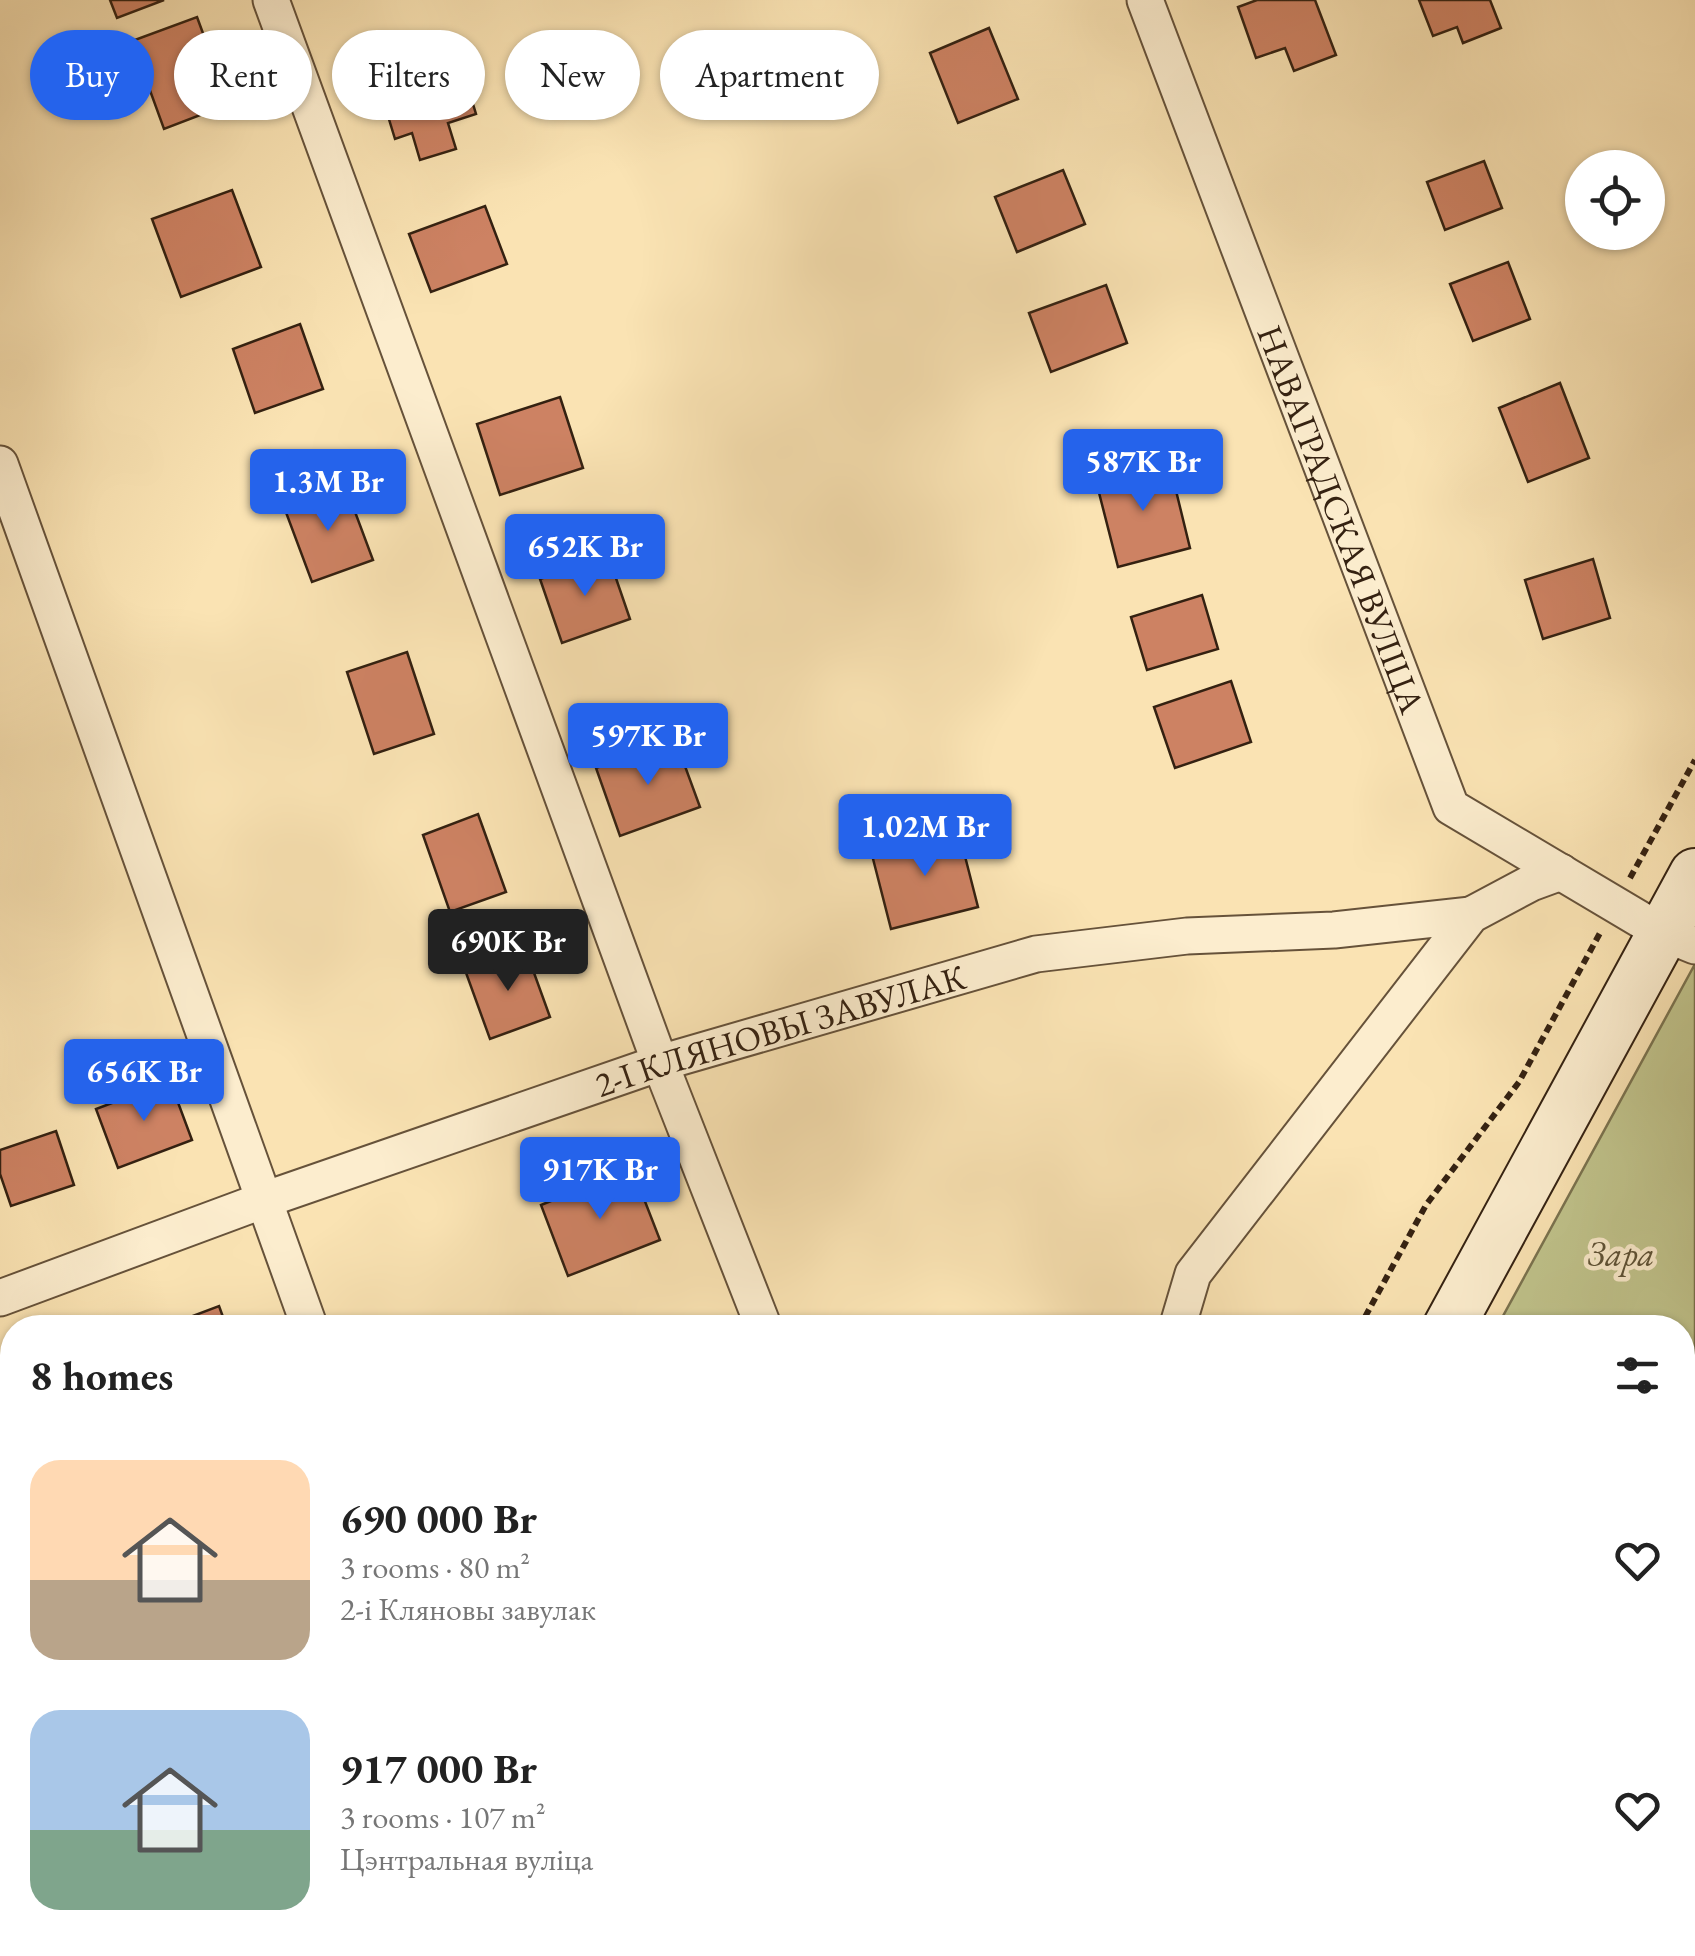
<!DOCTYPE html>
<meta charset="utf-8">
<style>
:root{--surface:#fff;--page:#f2f2f2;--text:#222;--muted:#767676;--accent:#2563eb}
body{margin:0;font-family:"EB Garamond",serif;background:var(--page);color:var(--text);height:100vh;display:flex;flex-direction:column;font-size:38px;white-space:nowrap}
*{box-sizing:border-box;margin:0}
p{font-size:32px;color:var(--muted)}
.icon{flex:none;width:55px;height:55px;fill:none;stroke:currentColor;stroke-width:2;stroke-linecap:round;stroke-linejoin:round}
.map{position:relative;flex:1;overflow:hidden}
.panel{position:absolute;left:0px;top:1315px;width:1695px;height:642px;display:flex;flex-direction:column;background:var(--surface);border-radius:40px 40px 0 0;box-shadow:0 2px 8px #0004}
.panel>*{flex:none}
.guide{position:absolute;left:30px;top:30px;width:1000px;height:90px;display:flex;gap:20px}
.controls{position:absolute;left:1565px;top:150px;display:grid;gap:20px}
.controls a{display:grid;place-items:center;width:100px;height:100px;border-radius:50%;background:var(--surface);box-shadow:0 2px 8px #0004;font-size:50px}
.price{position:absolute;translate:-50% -85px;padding:0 22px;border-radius:10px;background:var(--accent);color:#fff;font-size:32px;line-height:65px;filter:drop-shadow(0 2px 5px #0008)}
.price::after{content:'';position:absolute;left:50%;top:60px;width:30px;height:22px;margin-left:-15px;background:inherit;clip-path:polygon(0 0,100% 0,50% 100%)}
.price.on{background:#222;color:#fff}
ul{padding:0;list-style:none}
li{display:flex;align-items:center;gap:30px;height:250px;padding:0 30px}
li span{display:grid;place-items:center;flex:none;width:280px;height:200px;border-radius:30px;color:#555}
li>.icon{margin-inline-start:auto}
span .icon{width:120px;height:120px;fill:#fffc;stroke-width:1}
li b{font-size:42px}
h2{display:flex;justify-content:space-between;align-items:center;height:120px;padding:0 30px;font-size:42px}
.chip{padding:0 35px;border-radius:45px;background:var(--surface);box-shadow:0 2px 8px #0004;font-size:35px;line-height:90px}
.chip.on{background:var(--accent);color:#fff}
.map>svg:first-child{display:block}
</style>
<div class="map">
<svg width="1695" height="1956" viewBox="0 0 1695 1956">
<rect width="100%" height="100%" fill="#fae3b3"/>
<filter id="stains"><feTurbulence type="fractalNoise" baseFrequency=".002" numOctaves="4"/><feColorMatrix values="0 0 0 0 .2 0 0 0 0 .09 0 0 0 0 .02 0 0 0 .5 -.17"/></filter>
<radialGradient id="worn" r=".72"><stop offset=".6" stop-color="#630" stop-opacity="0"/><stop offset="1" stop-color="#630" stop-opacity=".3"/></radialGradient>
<path fill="#c0c38b" stroke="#7a724e" stroke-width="2.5" d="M1695,964V1956H1156L1162,1945H1682V1328L1497,1327Z"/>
<g fill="#cd8263" stroke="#342111" stroke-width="2.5">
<path d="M110,0H164L117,18Z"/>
<path d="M1257,0H1315L1336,55L1294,71L1285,48L1256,58L1238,7Z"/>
<path d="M1419,0H1490L1501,28L1463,43L1457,27L1433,36Z"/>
<path d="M197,17L229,104L164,129L132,41Z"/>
<path d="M989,28L1018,99L958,123L930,53Z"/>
<path d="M462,68L476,114L448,123L456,149L420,160L412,133L395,139L381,93Z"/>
<path d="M1484,161L1502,208L1445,230L1427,182Z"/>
<path d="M1063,170L1085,224L1017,252L995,197Z"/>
<path d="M232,190L261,267L181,297L152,219Z"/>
<path d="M485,206L507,264L431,292L409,234Z"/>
<path d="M1508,262L1530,319L1473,341L1450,284Z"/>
<path d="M1106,285L1127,343L1051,372L1029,313Z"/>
<path d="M300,324L323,389L255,413L233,349Z"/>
<path d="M1560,383L1589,458L1528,482L1499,408Z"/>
<path d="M560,397L583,468L500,495L477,424Z"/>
<path d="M1169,462L1190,548L1118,567L1096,481Z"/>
<path d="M345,485L373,560L312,582L284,507Z"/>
<path d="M608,555L630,619L562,643L540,579Z"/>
<path d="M1593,559L1610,618L1543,639L1525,580Z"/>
<path d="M1202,595L1218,649L1147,670L1131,617Z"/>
<path d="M407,652L434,734L374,754L347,672Z"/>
<path d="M1231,681L1251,742L1175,768L1154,707Z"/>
<path d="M675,739L700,807L620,836L596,768Z"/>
<path d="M478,814L506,892L450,912L423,835Z"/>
<path d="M958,829L978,907L891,929L871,851Z"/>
<path d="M525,948L550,1017L490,1039L465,970Z"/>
<path d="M170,1081L192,1140L118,1168L96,1109Z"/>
<path d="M56,1131L74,1185L11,1206L0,1174V1150Z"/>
<path d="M632,1168L660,1240L568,1276L541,1205Z"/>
<path d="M219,1306L227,1328H161Z"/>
<path d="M5,1370L12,1391V1438L0,1442V1372Z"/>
<path d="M12,1729V1813L10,1814L5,1801L0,1803V1735Z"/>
<path d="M263,1945H342V1951L263,1949Z"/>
<path d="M698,1945H766L761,1956H694Z"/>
</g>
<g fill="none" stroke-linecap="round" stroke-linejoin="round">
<defs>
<path id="lane" d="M1433,1956V1945"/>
<g id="street">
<path d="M271,0L660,1063L764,1328"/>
<path id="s1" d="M1145,0L1451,807L1663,933L1695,946"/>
<path d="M0,464L310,1328"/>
<path id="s2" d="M0,1298L264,1200L660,1063L1036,954L1187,936L1334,930L1471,915"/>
<path d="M1177,1328L1193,1274L1471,915L1531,883L1561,872"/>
<path d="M0,1897L12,1892"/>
<path d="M135,1945L138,1956"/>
<path d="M501,1956V1945"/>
<path d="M880,1956L887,1945"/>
</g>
<g id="secondary">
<path d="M1448,1328L1695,874"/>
<path d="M1106,1956L1112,1945"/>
</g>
</defs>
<use href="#lane" stroke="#66523a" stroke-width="21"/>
<use href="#street" stroke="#66523a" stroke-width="39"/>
<use href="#secondary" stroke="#342111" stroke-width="54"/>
<g stroke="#342111" stroke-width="6" stroke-dasharray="8 5" stroke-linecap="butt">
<path d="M1630,878L1695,760"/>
<path d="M1359,1328L1426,1205L1519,1082L1600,933"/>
<path d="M1018,1956L1024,1945"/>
</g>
<use href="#lane" stroke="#fcedce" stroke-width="18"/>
<use href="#street" stroke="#fcedce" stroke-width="35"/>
<use href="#secondary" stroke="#fcedce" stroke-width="50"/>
</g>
<g text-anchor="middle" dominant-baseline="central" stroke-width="9" stroke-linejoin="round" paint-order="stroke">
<g font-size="35" fill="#342111" stroke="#fcedce">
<text stroke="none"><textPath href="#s1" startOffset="555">НАВАГРАДСКАЯ ВУЛІЦА</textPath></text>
<text stroke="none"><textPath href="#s2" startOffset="825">2-І КЛЯНОВЫ ЗАВУЛАК</textPath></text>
</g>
<g font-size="35" font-style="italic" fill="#5e5236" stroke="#fcedce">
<text x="1621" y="1253">Зара</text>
</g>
</g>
<rect width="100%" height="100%" filter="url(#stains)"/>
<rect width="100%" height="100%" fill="url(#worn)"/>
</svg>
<div class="controls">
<a><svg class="icon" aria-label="locate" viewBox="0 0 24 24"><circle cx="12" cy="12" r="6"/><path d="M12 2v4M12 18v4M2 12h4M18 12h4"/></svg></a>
</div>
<b class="price" style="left:1143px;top:514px">587K Br</b>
<b class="price" style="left:328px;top:534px">1.3M Br</b>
<b class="price" style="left:585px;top:599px">652K Br</b>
<b class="price" style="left:648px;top:788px">597K Br</b>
<b class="price" style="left:925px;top:879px">1.02M Br</b>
<b class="price on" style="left:508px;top:994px">690K Br</b>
<b class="price" style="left:144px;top:1124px">656K Br</b>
<b class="price" style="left:600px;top:1222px">917K Br</b>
<div class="guide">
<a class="chip on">Buy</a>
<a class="chip">Rent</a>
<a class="chip">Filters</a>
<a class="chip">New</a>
<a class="chip">Apartment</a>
</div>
<section class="panel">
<h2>8 homes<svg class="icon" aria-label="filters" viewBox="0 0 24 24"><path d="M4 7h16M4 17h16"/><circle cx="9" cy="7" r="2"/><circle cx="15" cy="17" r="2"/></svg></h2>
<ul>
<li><span style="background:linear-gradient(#ffd9b3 60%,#b9a48a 0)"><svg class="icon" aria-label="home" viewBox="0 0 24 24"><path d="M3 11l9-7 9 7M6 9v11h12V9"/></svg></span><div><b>690 000 Br</b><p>3 rooms · 80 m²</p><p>2-і Кляновы завулак</p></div><svg class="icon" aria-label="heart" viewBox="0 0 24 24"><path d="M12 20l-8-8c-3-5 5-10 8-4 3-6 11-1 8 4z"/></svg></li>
<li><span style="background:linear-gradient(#a9c7e8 60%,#7fa58c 0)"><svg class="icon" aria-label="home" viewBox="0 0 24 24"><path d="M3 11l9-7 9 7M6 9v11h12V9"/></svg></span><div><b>917 000 Br</b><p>3 rooms · 107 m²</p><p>Цэнтральная вуліца</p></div><svg class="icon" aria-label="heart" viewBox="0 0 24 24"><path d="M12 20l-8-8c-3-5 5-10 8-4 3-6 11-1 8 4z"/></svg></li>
</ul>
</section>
</div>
